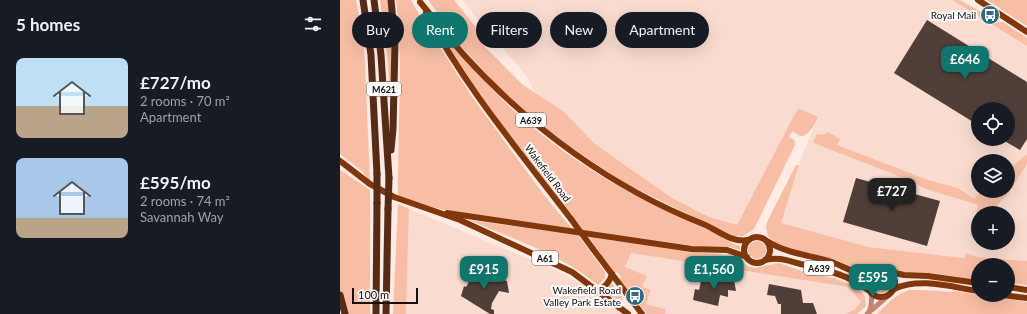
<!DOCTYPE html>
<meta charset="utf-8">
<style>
:root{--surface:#171b24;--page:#242831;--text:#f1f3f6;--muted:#9ea1a6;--accent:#0f766e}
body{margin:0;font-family:Lato,sans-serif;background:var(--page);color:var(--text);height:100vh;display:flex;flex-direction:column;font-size:15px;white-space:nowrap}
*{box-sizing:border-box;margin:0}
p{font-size:13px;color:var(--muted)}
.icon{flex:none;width:22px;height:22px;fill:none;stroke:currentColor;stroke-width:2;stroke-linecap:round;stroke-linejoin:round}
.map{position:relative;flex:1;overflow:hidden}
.sheet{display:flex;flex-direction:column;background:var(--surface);width:340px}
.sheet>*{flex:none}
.hud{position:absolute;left:12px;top:12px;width:380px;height:36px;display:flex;gap:8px}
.fabs{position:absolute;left:631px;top:102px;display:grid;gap:8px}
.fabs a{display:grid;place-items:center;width:44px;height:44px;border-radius:50%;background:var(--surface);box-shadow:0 4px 16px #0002;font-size:20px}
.scale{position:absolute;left:12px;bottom:10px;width:66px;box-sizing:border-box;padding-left:4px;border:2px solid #150e0b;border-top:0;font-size:11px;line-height:14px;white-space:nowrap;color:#150e0b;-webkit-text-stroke:3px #fff;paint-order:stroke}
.price{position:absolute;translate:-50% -34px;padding:0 9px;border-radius:8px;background:var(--accent);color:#fff;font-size:13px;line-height:26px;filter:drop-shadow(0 1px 2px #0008)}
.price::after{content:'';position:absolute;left:50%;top:24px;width:12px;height:9px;margin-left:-6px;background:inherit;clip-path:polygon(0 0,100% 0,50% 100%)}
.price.active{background:#222;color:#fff}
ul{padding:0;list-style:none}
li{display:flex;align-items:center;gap:12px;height:100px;padding:0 16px}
li span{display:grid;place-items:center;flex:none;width:112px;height:80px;border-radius:8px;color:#555}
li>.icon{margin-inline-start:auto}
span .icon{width:48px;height:48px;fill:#fffc;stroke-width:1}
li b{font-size:17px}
h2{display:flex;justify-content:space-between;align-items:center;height:48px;padding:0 16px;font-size:17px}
.chip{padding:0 14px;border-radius:18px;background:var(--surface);box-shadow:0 4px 16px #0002;font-size:14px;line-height:36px}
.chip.active{background:var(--accent);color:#fff}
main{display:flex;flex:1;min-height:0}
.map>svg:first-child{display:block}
</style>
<main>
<section class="sheet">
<h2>5 homes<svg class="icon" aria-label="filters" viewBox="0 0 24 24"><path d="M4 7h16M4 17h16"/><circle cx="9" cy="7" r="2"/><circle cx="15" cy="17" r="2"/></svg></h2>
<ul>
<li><span style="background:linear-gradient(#bfe0f5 60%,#b9a48a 0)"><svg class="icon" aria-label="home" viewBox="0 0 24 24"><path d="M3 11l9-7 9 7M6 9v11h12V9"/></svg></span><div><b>£727/mo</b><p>2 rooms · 70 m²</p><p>Apartment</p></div></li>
<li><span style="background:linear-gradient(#a9c7e8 75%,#b9a48a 0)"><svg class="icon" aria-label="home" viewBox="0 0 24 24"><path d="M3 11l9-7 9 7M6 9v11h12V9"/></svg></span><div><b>£595/mo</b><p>2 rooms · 74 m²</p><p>Savannah Way</p></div></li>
</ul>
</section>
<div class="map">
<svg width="687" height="314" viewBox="0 0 687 314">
<rect width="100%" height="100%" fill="#fdebe4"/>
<g fill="#f9dbcf" fill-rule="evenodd">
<path d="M122,0H612L687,46V154L668,186V161H638V191H665L652,205L655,207L667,196L687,164V261L638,257L626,253L624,258L529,247L440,223L463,153L478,118L458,108L397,226L369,217L332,198L255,144L223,111L195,93L186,75L151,35ZM638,109H668V139H638ZM638,213H668V243H638Z"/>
<path d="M69,209L213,269L241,284L282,314H66Z"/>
<path d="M291,253L508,287L521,302L515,309L507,314H325L326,309L306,304L311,290L302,286L285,267Z"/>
</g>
<g fill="#f8bea5">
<path d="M0,0H16L23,37L25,64L30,182L22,171L0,154Z"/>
<path d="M40,0H48L52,39L51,113L47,54Z"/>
<path d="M56,0H71L81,18L132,97L203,194L232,229L100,209L82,205L58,197C57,131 64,66 56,0Z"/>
<path d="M88,0H114L146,40L142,44L183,85L223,111L255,144L332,198L369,217L397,225L458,108L478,117C476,123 468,137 461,136C458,136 455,132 452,131L449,137L454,140L455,145L414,229L403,236H394V237L283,182L223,142L186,113L154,82L119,44L120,43L119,41Z"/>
<path d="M612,0H620L659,22H663L687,38V46Z"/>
<path d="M647,0H687V26Z"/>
<path d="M109,40C122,56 135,71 149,86C206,147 280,192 357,225C364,228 372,231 379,235C386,239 392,244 400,246V250L390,247H363L244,231L157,118L105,43Z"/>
<path d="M488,132L500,139L497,145L588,180L618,188L634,199L640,191H647L653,194L655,191H668V170L687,154V164L667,196L655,207L652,206L647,213H638V226L631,237L630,235L638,205L583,188L574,182L476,144L473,142L477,134L483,135Z"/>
<path d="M456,165H459L441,223L529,247L624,258L626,253L638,257L687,261V285L668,283V265H638V280L592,273L559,272L547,266L541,264L534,265L524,270L516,269L497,260L447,248L437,244L428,236L426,227L427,222Z"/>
<path d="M0,170L30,190V314H7L0,291Z"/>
<path d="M58,204L69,209L66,314H53Z"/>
<path d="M129,220L238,235L265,272V278L258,285C220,254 174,239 129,220Z"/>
<path d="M249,237L356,252L391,255L397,258L409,267L415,268L439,263L461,271L494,278L504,282L517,288L525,296L526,306L517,314H506L515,309L521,302L508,287L291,253L285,267L307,276L302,286L311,290L306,304L326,309L325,314H307L279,280L281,276L277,272L274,273Z"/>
<circle cx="417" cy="250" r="9"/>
<circle cx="541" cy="283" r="10"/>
<path d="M270,282L282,296L281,305L263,291Z"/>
<path d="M570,290H581L613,292L614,291L687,302V314H537C548,304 555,294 570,290Z"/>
</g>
<g fill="#503f38">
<path d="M587,20L687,82V139L680,150L661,139H668V109H638V125L554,73Z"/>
<path d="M516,178L600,201L587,246L503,222Z"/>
<path d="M133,270L167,281L169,293L159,291L152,303L151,309L154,310V314H150L121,296L124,286L126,287L130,280H128L130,275L131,276Z"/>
<path d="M365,275L394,280L396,291L388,290V297L380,295L378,306L353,300L355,289L359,290L361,281H364Z"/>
<path d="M429,284L461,290L463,303H473L477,314H441V304H438L435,296L427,295Z"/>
</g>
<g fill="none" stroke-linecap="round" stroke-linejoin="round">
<g stroke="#c08870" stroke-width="5">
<path d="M529,312L531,306L532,294"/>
<path d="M527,314L549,295"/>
</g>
<g stroke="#82360c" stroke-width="6">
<path d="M638,0L687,32"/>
<path d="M80,2C94,19 108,37 123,54C189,127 272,188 363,224C378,230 391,243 408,240"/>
<path d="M86,13C125,87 180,152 231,219"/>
<path d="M0,161L30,184L54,197L120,220L232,272L288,314"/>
<path d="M107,213L352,249L387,250L407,257"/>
<circle cx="417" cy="250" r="13"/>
<path d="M427,241C447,254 470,255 492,262C505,267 516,275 530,273"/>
<path d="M253,249L302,314"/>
<path d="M425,260C440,256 451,262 465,265C488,271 509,275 528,290"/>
<circle cx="541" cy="283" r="14"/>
<path d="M550,272L564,275L588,276L638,283"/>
<path d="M668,287L687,290"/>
<path d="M554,289C580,277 611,287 638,291"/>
<path d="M258,291C265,287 270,282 272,274"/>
<path d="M662,295L687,298"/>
</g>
<g stroke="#552b18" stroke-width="7">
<path d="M23,0L31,55L37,174"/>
<path d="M34,0L41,55L49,178"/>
<path d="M51,0L55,42L53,129L51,150"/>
<path d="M0,295L5,314"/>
<path d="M36,314L37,203"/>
<path d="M46,314L48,209"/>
</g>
<path stroke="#82360c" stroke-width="6" d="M231,219L253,249"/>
<g stroke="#552b18" stroke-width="7">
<path d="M37,174V203"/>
<path d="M48,209L49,178"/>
</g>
</g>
<defs>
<symbol id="bus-disc" viewBox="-11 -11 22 22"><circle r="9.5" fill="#2e6c82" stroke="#fff"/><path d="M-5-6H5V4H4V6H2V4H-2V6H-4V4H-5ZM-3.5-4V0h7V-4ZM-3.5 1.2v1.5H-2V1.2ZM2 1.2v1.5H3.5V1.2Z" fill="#fff"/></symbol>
</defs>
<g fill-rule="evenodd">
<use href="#bus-disc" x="639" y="4" width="22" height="22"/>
<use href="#bus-disc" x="284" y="285" width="22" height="22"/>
</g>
<g text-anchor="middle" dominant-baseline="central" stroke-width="4" stroke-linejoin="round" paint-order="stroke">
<g fill="#fff" stroke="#5b5654" stroke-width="1">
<rect x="27" y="82" width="34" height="14" rx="3"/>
<rect x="176" y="113" width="30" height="14" rx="3"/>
<rect x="192" y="251" width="26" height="14" rx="3"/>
<rect x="464" y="261" width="30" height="14" rx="3"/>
</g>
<g font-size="9" font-weight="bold" fill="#150e0b">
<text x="44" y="89">M621</text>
<text x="191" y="120">A639</text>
<text x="205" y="258">A61</text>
<text x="479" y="268">A639</text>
</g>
<g font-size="10" fill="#150e0b" stroke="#fff" text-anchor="end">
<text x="636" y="15">Royal Mail</text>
<text x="281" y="290">Wakefield Road<tspan x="281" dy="12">Valley Park Estate</tspan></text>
</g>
<g font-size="10" fill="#150e0b" stroke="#fff">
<text transform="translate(208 173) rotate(53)">Wakefield Road</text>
</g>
</g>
</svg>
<div class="fabs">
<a><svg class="icon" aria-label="locate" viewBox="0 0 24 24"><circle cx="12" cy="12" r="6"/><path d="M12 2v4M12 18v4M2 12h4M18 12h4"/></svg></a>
<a><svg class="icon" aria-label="layers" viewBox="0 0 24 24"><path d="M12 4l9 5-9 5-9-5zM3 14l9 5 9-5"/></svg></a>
<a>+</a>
<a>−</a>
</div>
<div class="scale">100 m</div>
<b class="price" style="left:625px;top:80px">£646</b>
<b class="price active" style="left:552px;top:212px">£727</b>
<b class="price" style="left:144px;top:290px">£915</b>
<b class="price" style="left:374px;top:290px">£1,560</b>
<b class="price" style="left:533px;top:298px">£595</b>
<div class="hud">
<a class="chip">Buy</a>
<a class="chip active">Rent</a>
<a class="chip">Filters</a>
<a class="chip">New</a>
<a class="chip">Apartment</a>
</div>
</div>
</main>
